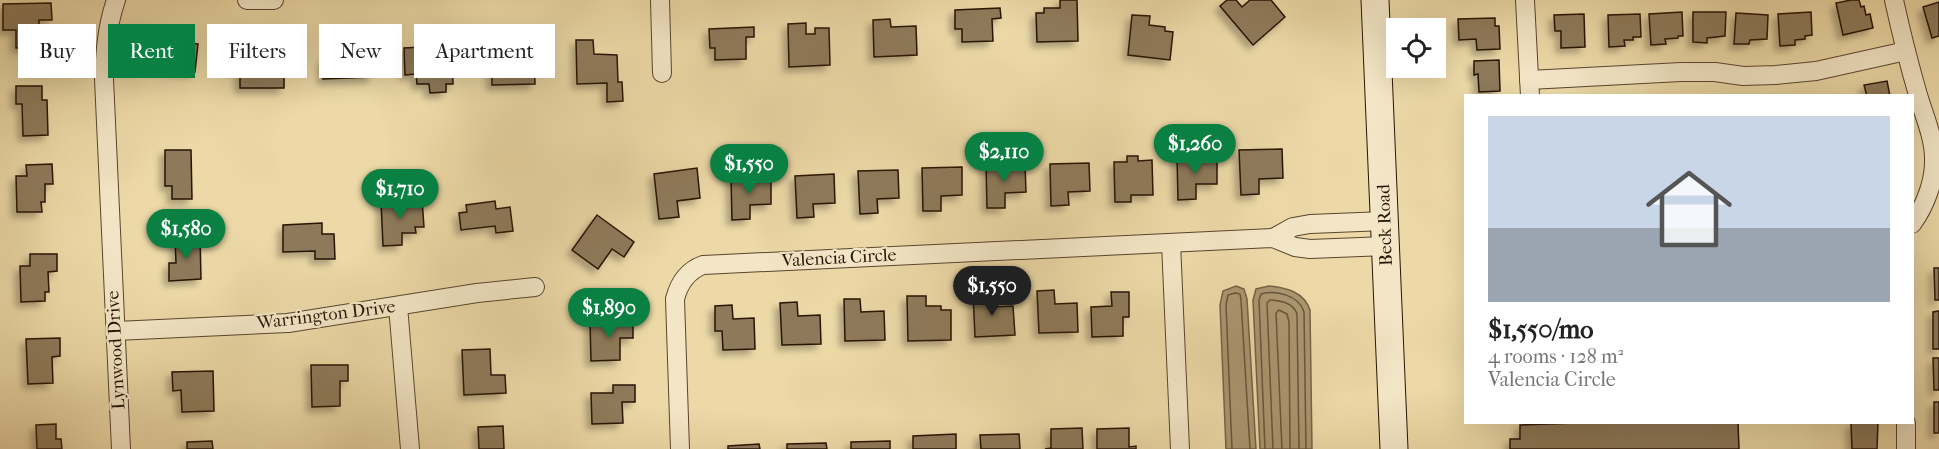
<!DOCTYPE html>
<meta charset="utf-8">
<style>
:root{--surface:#fff;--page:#f2f2f2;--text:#222;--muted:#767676;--accent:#0b8043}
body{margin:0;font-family:"IM FELL French Canon",serif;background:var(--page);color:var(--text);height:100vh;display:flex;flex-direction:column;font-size:22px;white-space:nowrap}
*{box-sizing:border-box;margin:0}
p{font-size:20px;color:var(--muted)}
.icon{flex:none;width:33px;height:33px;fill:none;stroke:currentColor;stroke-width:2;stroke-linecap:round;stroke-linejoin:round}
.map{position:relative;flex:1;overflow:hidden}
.drawer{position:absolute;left:1464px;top:94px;width:450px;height:330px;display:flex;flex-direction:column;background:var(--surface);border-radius:0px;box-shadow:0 6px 24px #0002}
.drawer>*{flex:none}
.guide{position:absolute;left:18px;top:24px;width:570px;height:54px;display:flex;gap:12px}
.controls{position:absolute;left:1386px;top:18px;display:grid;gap:12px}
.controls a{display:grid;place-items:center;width:60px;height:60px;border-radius:0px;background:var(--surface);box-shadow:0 6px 24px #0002;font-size:30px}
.price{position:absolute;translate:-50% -51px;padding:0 14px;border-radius:21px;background:var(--accent);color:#fff;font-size:20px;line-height:39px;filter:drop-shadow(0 2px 3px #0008)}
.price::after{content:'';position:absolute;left:50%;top:36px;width:18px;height:14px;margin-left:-9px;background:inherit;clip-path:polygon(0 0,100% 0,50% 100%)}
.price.current{background:#222;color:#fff}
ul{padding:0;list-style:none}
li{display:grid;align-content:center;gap:12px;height:318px;padding:0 24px}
li span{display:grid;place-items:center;height:186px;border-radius:0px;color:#555}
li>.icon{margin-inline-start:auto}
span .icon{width:108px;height:108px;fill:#fffc;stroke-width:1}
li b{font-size:26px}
.pill{padding:0 21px;border-radius:0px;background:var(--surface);box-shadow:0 6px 24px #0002;font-size:21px;line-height:54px}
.pill.current{background:var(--accent);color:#fff}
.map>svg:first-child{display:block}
</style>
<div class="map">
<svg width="1939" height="449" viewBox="0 0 1939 449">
<defs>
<filter id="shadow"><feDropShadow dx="-5" dy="5" stdDeviation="3" flood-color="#0004"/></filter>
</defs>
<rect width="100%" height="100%" fill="#ecd9a7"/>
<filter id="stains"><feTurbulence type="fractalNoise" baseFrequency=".00333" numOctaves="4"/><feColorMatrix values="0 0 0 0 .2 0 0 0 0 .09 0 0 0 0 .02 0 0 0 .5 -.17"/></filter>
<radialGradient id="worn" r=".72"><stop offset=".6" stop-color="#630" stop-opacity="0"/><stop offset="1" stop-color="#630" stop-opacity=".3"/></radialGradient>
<g fill="#aa9670" stroke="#766246" stroke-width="1.5">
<path d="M1236,286L1244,289L1247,299L1256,449H1226L1220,305L1223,291Z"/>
<path d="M1269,286C1287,288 1304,292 1310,310L1312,449H1260L1253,300L1256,289Z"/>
</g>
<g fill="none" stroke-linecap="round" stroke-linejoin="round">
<g stroke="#6a553b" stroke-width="1.5">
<path d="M1232,449L1226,305L1228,295L1235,293L1240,294L1241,300L1250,449"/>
<path d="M1265,449L1259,300L1261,294C1276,290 1299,295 1304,312L1306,449"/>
<path d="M1273,449L1267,303L1270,300C1280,301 1293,302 1297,314L1299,449"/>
<path d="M1282,449L1276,313L1279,310L1287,314L1289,322L1290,449"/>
</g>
</g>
<g fill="#8e7a5a" stroke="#291406" stroke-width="1.5" filter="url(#shadow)">
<path d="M1060,0H1077L1078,41L1037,42L1036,13H1044V8H1060Z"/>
<path d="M1227,0H1236L1242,7L1250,0H1271L1285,17L1253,45L1220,6Z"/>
<path d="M1851,0H1859L1861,7L1864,6L1866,15L1870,14L1873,28L1843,35L1836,3Z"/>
<path d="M1939,2V36L1932,38L1923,7Z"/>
<path d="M51,3L52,20H39V47L16,48V30H3V4Z"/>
<path d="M1000,8L1001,18L992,19L993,41L962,42V29H955V10Z"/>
<path d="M1682,12L1683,36H1678V38L1665,39L1666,44L1651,45L1649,14Z"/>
<path d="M1693,12H1726L1725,36L1707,38V43L1693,42Z"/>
<path d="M1811,12L1812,35L1805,36V39L1795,40V45L1780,46L1778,14Z"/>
<path d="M1736,13L1768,15L1767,39L1750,40L1749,44H1734Z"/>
<path d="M1584,14L1585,47L1561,48V31H1555L1554,15Z"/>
<path d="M1640,14L1641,37H1633V40H1624L1625,46L1609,47L1608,15Z"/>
<path d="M1132,15L1150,16L1149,25L1165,27V31L1173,32L1170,60L1128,55Z"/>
<path d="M1495,18V26H1499L1500,49L1477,50L1476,39L1459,40L1458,19Z"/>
<path d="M890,19L891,27L916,26L917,55L874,57L873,20Z"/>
<path d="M806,23V34H815V28H829L830,65L789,67L788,24Z"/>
<path d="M754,27V37H746V59L715,60V48H710L709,29Z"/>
<path d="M151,39L198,44L195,72L160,69L161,59L150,57Z"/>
<path d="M576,40H593L594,54L617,55L618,82H622L623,101L607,102V83L577,84Z"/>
<path d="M508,44L509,55L534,54L535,84L492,85L491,45Z"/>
<path d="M423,47V58L452,56L453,84H446V92L430,93L429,84H417L416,74L405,75L404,48Z"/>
<path d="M372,51L373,77L323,79V59H333V52Z"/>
<path d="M240,56H257V63H284V88H240Z"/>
<path d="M1499,60L1500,91L1479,92L1478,74L1474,75V61Z"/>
<path d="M1887,81L1890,96H1867L1864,85Z"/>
<path d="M16,86H42V100H47L48,135L23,136L22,104H16Z"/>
<path d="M1282,149L1283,178L1259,179V194L1241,195L1239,150Z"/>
<path d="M165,150H191L192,199H172V186H165Z"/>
<path d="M1127,156H1138V161L1152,160L1153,195H1131V202H1115L1114,162H1127Z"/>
<path d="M1217,156V184H1196V199L1178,200L1177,157Z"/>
<path d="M1089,163L1090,191L1068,192L1069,205L1051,206L1050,164Z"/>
<path d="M52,164L53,184H45V202H41L42,212H17L16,176H27L26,165Z"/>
<path d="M1025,164L1026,192L1005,193V208H987L986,165Z"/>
<path d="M962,167V195L941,196V211H923L922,168Z"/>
<path d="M697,168L700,198L677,201L679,217L659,219L654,174Z"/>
<path d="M898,170L899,198L877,199L878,213L860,214L858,171Z"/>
<path d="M834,174L835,203L813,204L814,217L797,218L795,176Z"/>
<path d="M771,176V204L750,205V219L732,220L731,177Z"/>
<path d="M422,199L424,227H415L416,233H402V245L383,246L381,201Z"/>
<path d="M495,201L496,209L510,207L513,231L496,233L495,226L461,230L459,213L467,212L466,205Z"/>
<path d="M597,215L634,242L624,257L612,249L598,269L572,250Z"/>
<path d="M322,223V234H334L335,259H315V251L283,252V225Z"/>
<path d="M200,236L201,279L169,281V263H176L175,237Z"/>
<path d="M30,254H57V271L48,272L49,292H45V301L21,302L20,266H30Z"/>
<path d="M1934,268H1939V300H1935Z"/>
<path d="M1054,290L1055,304L1077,303L1078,332L1039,333L1037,291Z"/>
<path d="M991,292V307L1013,306L1015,335L975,337L973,293Z"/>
<path d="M1111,292H1129V317H1123V336L1092,337L1091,307L1112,306Z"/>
<path d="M907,296H926V306H941V310H951V340L908,341Z"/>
<path d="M844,299H860L861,312L884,311L885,340L845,341Z"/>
<path d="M797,302L798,316L820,315L821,344L782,345L780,303Z"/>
<path d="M732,305L733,319L754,318L755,349L723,350L722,331H715V306Z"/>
<path d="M1939,311V349H1933V312Z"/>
<path d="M633,321V338H620V360L591,361L590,322Z"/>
<path d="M60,338V356L52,357L53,383L28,384L26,339Z"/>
<path d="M490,349L491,375H505L506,393L464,395L462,350Z"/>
<path d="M1933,358H1939V390H1934Z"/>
<path d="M311,365H348V381H340V406L312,407Z"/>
<path d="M213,371L214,411L182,412L181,390L173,391L172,372Z"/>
<path d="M613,385H635V402H622L623,423L592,424L591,393H613Z"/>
<rect x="1934" y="402" width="5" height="31"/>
<path d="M1577,423H1738L1739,449H1510V439H1520V425Z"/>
<path d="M1851,423H1878L1877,449H1852Z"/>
<path d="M56,424V439H61L62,449H37L36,425Z"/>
<path d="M503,426L504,449H479L478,427Z"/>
<path d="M1082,428L1083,449H1045L1051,448V429Z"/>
<path d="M1129,428V447L1136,446V449H1097V429Z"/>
<path d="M956,434V449H913V436Z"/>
<path d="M1019,434L1020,449H981L980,435Z"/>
<path d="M212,441L213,449H187V442Z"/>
<path d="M890,441V449H851V442Z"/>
<path d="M826,443L827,449H787V444Z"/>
<path d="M759,444L760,449H728V446Z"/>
</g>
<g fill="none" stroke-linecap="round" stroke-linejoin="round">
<defs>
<g id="minor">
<path d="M116,0C107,26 105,52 104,79L121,449"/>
<path d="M247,0H274"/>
<path d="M660,0L662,73"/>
<path d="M1525,0L1530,96"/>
<path d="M1894,0C1901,32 1909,64 1918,95C1924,115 1934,138 1934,158C1935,181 1925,206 1912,224"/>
<path d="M1529,80L1681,72H1715L1743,76L1776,75L1816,71L1906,51"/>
<path d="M1273,238L1293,227L1310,224L1385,221"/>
<path d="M1171,243L1180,449"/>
<path d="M398,306L410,449"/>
<path d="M116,331L288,323L477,293L535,287"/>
<path d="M1906,423V449"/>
<path d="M680,449L675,299C679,283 687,271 703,265L1273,238L1295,247L1310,249L1386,246"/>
</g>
<path id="secondary" d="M1375,0L1394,449"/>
</defs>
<use href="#minor" stroke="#5a452e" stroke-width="20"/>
<use href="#secondary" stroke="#291406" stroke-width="29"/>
<use href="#minor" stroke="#f3e6c6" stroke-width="18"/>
<use href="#secondary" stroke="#f3e6c6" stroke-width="27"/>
</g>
<g text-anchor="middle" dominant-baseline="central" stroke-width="4.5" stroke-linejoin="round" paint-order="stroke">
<g font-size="18" fill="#291406" stroke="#f3e6c6">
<text transform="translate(1385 225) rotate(-92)">Beck Road</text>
<text transform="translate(839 258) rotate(-3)">Valencia Circle</text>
<text transform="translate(326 315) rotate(-7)">Warrington Drive</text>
<text transform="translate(116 350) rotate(-93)">Lynwood Drive</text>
</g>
</g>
<rect width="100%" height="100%" filter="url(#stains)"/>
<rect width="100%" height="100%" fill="url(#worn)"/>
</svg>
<div class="controls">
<a><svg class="icon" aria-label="locate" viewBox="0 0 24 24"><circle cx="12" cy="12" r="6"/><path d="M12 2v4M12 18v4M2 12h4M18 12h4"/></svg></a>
</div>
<b class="price" style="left:1195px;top:175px">$1,260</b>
<b class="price" style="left:1004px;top:183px">$2,110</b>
<b class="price" style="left:749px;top:195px">$1,550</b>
<b class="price" style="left:400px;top:220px">$1,710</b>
<b class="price" style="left:186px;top:260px">$1,580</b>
<b class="price current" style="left:992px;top:317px">$1,550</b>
<b class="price" style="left:609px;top:339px">$1,890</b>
<div class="guide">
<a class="pill">Buy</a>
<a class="pill current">Rent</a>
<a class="pill">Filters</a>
<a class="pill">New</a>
<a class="pill">Apartment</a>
</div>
<section class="drawer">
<ul>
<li><span style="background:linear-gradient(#c9d6e8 60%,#9aa5b1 0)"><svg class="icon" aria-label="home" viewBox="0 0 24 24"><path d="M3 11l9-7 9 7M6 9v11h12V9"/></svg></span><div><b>$1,550/mo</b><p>4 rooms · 128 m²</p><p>Valencia Circle</p></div></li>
</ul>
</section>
</div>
